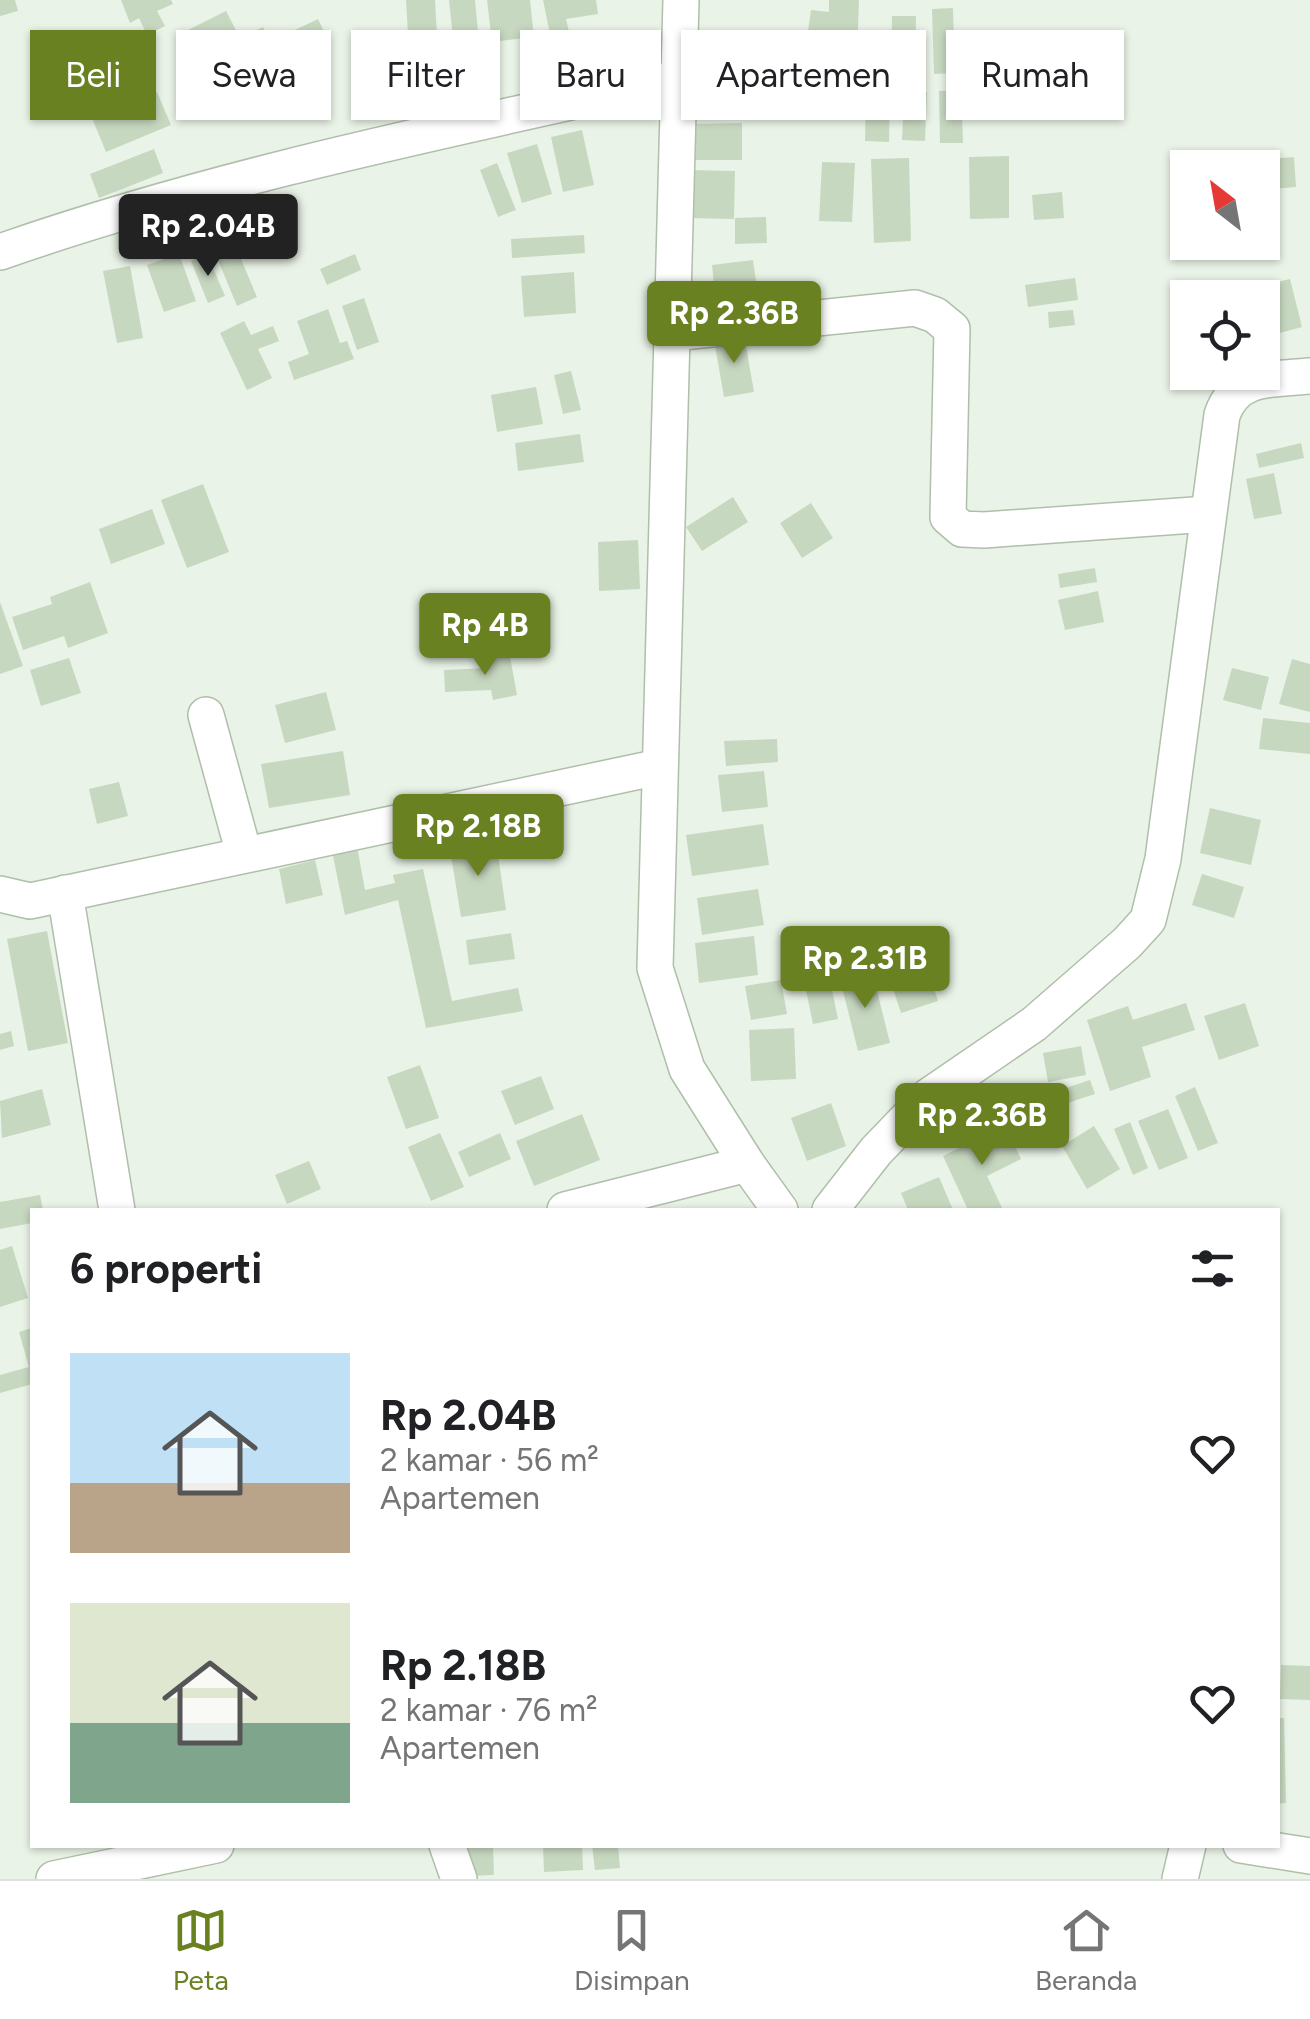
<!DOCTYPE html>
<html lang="id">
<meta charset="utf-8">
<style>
:root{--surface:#fff;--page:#f6f6f6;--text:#202124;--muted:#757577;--line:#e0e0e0;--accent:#698120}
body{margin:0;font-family:Figtree,sans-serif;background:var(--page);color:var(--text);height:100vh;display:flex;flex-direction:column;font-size:38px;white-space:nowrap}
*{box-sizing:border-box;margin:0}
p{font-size:32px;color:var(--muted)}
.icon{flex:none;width:55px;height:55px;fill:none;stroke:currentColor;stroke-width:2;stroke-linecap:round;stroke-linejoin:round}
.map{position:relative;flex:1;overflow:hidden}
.side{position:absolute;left:30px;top:1208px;width:1250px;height:640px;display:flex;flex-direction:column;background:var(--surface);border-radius:0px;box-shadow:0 2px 8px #0004}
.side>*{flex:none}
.guide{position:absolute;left:30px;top:30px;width:1250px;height:90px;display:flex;gap:20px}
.needle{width:65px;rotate:329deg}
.tools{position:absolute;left:1170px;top:150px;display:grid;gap:20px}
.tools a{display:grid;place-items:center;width:110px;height:110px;border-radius:0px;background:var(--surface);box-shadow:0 2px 8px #0004;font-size:50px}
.price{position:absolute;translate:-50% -85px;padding:0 22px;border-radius:10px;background:var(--accent);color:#fff;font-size:32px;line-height:65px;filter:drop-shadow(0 2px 5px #0008)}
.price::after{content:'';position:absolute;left:50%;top:60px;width:30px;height:22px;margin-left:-15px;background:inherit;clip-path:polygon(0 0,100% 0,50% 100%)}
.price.on{background:#222;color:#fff}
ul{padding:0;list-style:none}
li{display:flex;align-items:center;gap:30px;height:250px;padding:0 40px}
li span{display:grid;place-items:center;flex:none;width:280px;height:200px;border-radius:0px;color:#555}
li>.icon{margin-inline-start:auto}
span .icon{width:120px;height:120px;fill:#fffc;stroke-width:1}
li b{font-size:42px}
h2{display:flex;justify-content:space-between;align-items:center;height:120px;padding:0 40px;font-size:42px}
.pill{padding:0 35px;border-radius:0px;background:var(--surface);box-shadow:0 2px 8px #0004;font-size:35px;line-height:90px}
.pill.on{background:var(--accent);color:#fff}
.dock{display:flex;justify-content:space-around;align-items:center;height:140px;border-top:2px solid var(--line);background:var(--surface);font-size:28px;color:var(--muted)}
.dock a{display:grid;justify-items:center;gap:5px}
.dock .on{color:var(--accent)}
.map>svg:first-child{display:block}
</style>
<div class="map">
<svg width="1310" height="1879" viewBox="0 0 1310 1879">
<rect width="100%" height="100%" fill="#eaf3e7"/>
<g fill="#c7d8c0">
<path d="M0,0H15L18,11L0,16Z"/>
<path d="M121,0H171L173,4L157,11L165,26L147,35L139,18L130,23Z"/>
<path d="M406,0H435L439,69L410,70Z"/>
<path d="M449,0H475L480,54L455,57Z"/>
<path d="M487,0H530L534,37L492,42Z"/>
<path d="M543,0H596L598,14L566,19L571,40L552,44Z"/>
<path d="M829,0H859L857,56L827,55V41L807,38L811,10L829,12Z"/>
<path d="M953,8L955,73L934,74L932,9Z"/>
<path d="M226,11L240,38L263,27L273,49L249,59L262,84L217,105L182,33Z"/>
<path d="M892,16H916L915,69H891Z"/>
<path d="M318,19L329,42L289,61L278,38Z"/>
<path d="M961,90L963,143H940L939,91Z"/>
<path d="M157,92L171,125L106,152L92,118Z"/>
<path d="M904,92H927L925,141L902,140Z"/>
<path d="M866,93H890L889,142L865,141Z"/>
<path d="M742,123V160H690L689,124Z"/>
<path d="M582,130L594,185L563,192L551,137Z"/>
<path d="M537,144L552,194L522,203L507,153Z"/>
<path d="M154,149L163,173L99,198L90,174Z"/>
<path d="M1009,156V218L970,219L969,157Z"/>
<path d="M1294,157L1296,187L1262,190V168H1257L1256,160Z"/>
<path d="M909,158L911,241L874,243L871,159Z"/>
<path d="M822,162L855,163L852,222L819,221Z"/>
<path d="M497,163L516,210L498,217L480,170Z"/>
<path d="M689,170L735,171L734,219L688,218Z"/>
<path d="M1062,192L1064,218L1034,220L1032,195Z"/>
<path d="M766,217L767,243L735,244V218Z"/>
<path d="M584,235L585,253L512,258L511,239Z"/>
<path d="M233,240L257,297L237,306L213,248Z"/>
<path d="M179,254L196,301L164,312L147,265Z"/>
<path d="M207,254L225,296L208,303L191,261Z"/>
<path d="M355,254L361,270L327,285L320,269Z"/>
<path d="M753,260L757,288L715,294L712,265Z"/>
<path d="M130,266L143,338L117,343L103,271Z"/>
<path d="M574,272L576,313L524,317L521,276Z"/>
<path d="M1075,278L1078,300L1028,307L1025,285Z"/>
<path d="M1290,279L1302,327L1276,334L1264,285Z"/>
<path d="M1252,287L1254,298H1206L1205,296Z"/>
<path d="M364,298L379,342L357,350L342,306Z"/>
<path d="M328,309L340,343L347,341L354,359L294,380L288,362L309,354L297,321Z"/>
<path d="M1073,310L1075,325L1049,328L1048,312Z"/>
<path d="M244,321L251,335L273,326L279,341L258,349L272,378L247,390L220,333Z"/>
<path d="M744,335L754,392L724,397L714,340Z"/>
<path d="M571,371L581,410L563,414L554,375Z"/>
<path d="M536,387L543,424L497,432L491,395Z"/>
<path d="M580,434L584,462L518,471L515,443Z"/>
<path d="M1301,443L1304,458L1259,468L1256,454Z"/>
<path d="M1274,473L1282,514L1254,519L1246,479Z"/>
<path d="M203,484L229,552L187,568L161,500Z"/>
<path d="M733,497L748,522L702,551L686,527Z"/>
<path d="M811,503L833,538L802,558L780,523Z"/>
<path d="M152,509L165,544L111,564L99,529Z"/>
<path d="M638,540L640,589L599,591L598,542Z"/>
<path d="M1095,568L1097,582L1060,588L1058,574Z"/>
<path d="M90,582L108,633L68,648L64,636L23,650L12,617L52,604L50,597Z"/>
<path d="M1098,591L1104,622L1065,630L1058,600Z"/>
<path d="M0,602L23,666L0,674Z"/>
<path d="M509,651L517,695L493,700L491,690L445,692L444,670L487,668L484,656Z"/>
<path d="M69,658L81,693L41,706L30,670Z"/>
<path d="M1292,659L1310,664V712L1279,704Z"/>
<path d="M1232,668L1269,677L1261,710L1223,700Z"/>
<path d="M326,692L336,730L285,743L275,705Z"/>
<path d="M1263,718L1310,723V754L1259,749Z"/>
<path d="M777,739L778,762L726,766L724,741Z"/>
<path d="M343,751L350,795L269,808L261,764Z"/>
<path d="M764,771L768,807L722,812L718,775Z"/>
<path d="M119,782L128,816L97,824L89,789Z"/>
<path d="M1210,808L1261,820L1251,865L1200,853Z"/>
<path d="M763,824L769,865L692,876L686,835Z"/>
<path d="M356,841L365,890L395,883L393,875L423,869L452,1001L518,988L523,1011L426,1028L398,900L345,915L331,846Z"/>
<path d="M496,841L506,910L461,917L450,849Z"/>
<path d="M315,860L323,895L286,904L279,869Z"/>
<path d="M1202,874L1244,887L1234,918L1192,905Z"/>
<path d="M758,889L764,925L702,935L697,898Z"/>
<path d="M47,931L68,1043L28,1051L7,939Z"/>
<path d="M511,933L515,959L469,965L466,940Z"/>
<path d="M754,936L758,975L699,983L695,943Z"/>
<path d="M922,951L938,1001L901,1013L885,964Z"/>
<path d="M872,971L890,1043L858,1051L840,979Z"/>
<path d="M781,980L787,1014L751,1020L745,986Z"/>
<path d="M830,980L838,1019L813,1024L805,985Z"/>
<path d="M1186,1003L1195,1030L1142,1047L1151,1077L1110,1091L1087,1020L1128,1006L1133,1020Z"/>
<path d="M1245,1003L1259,1046L1219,1060L1204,1016Z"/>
<path d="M794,1028L796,1079L751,1081L749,1030Z"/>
<path d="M11,1031L14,1046L0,1050V1034Z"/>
<path d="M1081,1046L1086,1075L1048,1082L1043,1053Z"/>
<path d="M420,1065L439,1118L406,1129L387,1077Z"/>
<path d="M541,1076L554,1109L515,1125L501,1091Z"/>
<path d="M1090,1080L1095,1094L1055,1107L1051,1093Z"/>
<path d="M1195,1087L1218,1143L1198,1151L1175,1096Z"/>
<path d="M42,1089L51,1125L2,1138L0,1101Z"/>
<path d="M831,1103L846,1146L807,1161L791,1118Z"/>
<path d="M1168,1109L1188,1158L1159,1170L1138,1121Z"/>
<path d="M582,1114L600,1160L534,1186L516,1141Z"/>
<path d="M1130,1122L1148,1168L1133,1175L1114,1129Z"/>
<path d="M1005,1125L1021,1159L987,1176L1003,1210H968L943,1156Z"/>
<path d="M1094,1126L1120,1169L1087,1189L1062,1146Z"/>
<path d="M440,1133L464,1187L431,1201L408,1147Z"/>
<path d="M500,1133L511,1159L469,1177L458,1152Z"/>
<path d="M309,1161L321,1189L287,1204L275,1175Z"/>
<path d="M939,1177L953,1210H908L901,1193Z"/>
<path d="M40,1195L43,1210H32V1223L0,1229V1202Z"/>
<path d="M12,1246L28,1298L0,1307V1250Z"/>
<path d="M32,1328V1384L0,1393V1375L29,1367L19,1332Z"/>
<path d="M1281,1665L1310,1666V1700L1280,1699Z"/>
<path d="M1278,1718H1284L1286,1803L1278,1804Z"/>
<path d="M466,1845H493L494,1875L467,1876Z"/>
<path d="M543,1845H582L583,1870L544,1872Z"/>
<path d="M592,1845H618L620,1868L595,1870Z"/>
</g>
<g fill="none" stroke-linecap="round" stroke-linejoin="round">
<defs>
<g id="minor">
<path d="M681,0L655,968L687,1069L747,1164L780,1210"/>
<path d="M0,252C221,175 451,129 679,78"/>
<path d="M672,333L915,308L935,315L952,329L948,517L962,529L984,530L1208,514"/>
<path d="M206,715L244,854"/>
<path d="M65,893L117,1210"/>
<path d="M0,894L30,901L659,767"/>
<path d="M565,1210L747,1164"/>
<path d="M830,1210L876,1151L929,1096L1034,1024L1127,943L1148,920L1163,859L1222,415C1236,374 1273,380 1310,376"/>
<path d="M447,1845L459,1879"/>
<path d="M1241,1845L1310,1856"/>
<path d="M54,1879L216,1845"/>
<path d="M1180,1879L1188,1845"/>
</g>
</defs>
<use href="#minor" stroke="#afbfaa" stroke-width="38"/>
<use href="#minor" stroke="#fff" stroke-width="35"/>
</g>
</svg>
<div class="tools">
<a><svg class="needle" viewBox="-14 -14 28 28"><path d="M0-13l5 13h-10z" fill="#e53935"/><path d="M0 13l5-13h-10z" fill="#757577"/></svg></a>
<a><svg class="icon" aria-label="locate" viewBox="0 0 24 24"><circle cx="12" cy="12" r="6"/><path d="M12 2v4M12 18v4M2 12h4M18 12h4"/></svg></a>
</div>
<b class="price on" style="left:208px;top:279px">Rp 2.04B</b>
<b class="price" style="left:734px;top:366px">Rp 2.36B</b>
<b class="price" style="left:485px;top:678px">Rp 4B</b>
<b class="price" style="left:478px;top:879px">Rp 2.18B</b>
<b class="price" style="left:865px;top:1011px">Rp 2.31B</b>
<b class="price" style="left:982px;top:1168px">Rp 2.36B</b>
<div class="guide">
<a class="pill on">Beli</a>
<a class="pill">Sewa</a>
<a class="pill">Filter</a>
<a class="pill">Baru</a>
<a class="pill">Apartemen</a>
<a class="pill">Rumah</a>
</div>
<section class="side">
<h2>6 properti<svg class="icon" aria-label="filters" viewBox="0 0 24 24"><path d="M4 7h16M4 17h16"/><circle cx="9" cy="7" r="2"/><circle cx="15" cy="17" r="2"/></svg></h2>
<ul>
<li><span style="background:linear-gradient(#bfe0f5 65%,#b9a48a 0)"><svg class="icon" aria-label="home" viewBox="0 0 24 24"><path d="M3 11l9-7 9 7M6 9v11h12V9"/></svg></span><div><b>Rp 2.04B</b><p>2 kamar · 56 m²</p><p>Apartemen</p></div><svg class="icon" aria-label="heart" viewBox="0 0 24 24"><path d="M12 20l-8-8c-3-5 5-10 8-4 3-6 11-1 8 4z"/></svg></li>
<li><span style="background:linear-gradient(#dfe7d0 60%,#7fa58c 0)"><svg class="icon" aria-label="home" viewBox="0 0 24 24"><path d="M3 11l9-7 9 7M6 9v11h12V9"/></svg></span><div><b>Rp 2.18B</b><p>2 kamar · 76 m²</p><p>Apartemen</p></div><svg class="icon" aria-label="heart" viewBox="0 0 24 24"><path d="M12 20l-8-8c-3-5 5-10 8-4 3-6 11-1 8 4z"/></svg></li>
</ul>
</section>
</div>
<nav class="dock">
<a class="on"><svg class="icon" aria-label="map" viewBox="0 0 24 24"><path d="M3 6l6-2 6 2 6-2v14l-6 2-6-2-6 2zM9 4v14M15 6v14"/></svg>Peta</a>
<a><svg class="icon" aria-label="saved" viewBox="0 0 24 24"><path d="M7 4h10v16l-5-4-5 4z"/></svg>Disimpan</a>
<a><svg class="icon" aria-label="home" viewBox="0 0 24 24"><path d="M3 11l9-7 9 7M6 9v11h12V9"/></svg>Beranda</a>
</nav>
